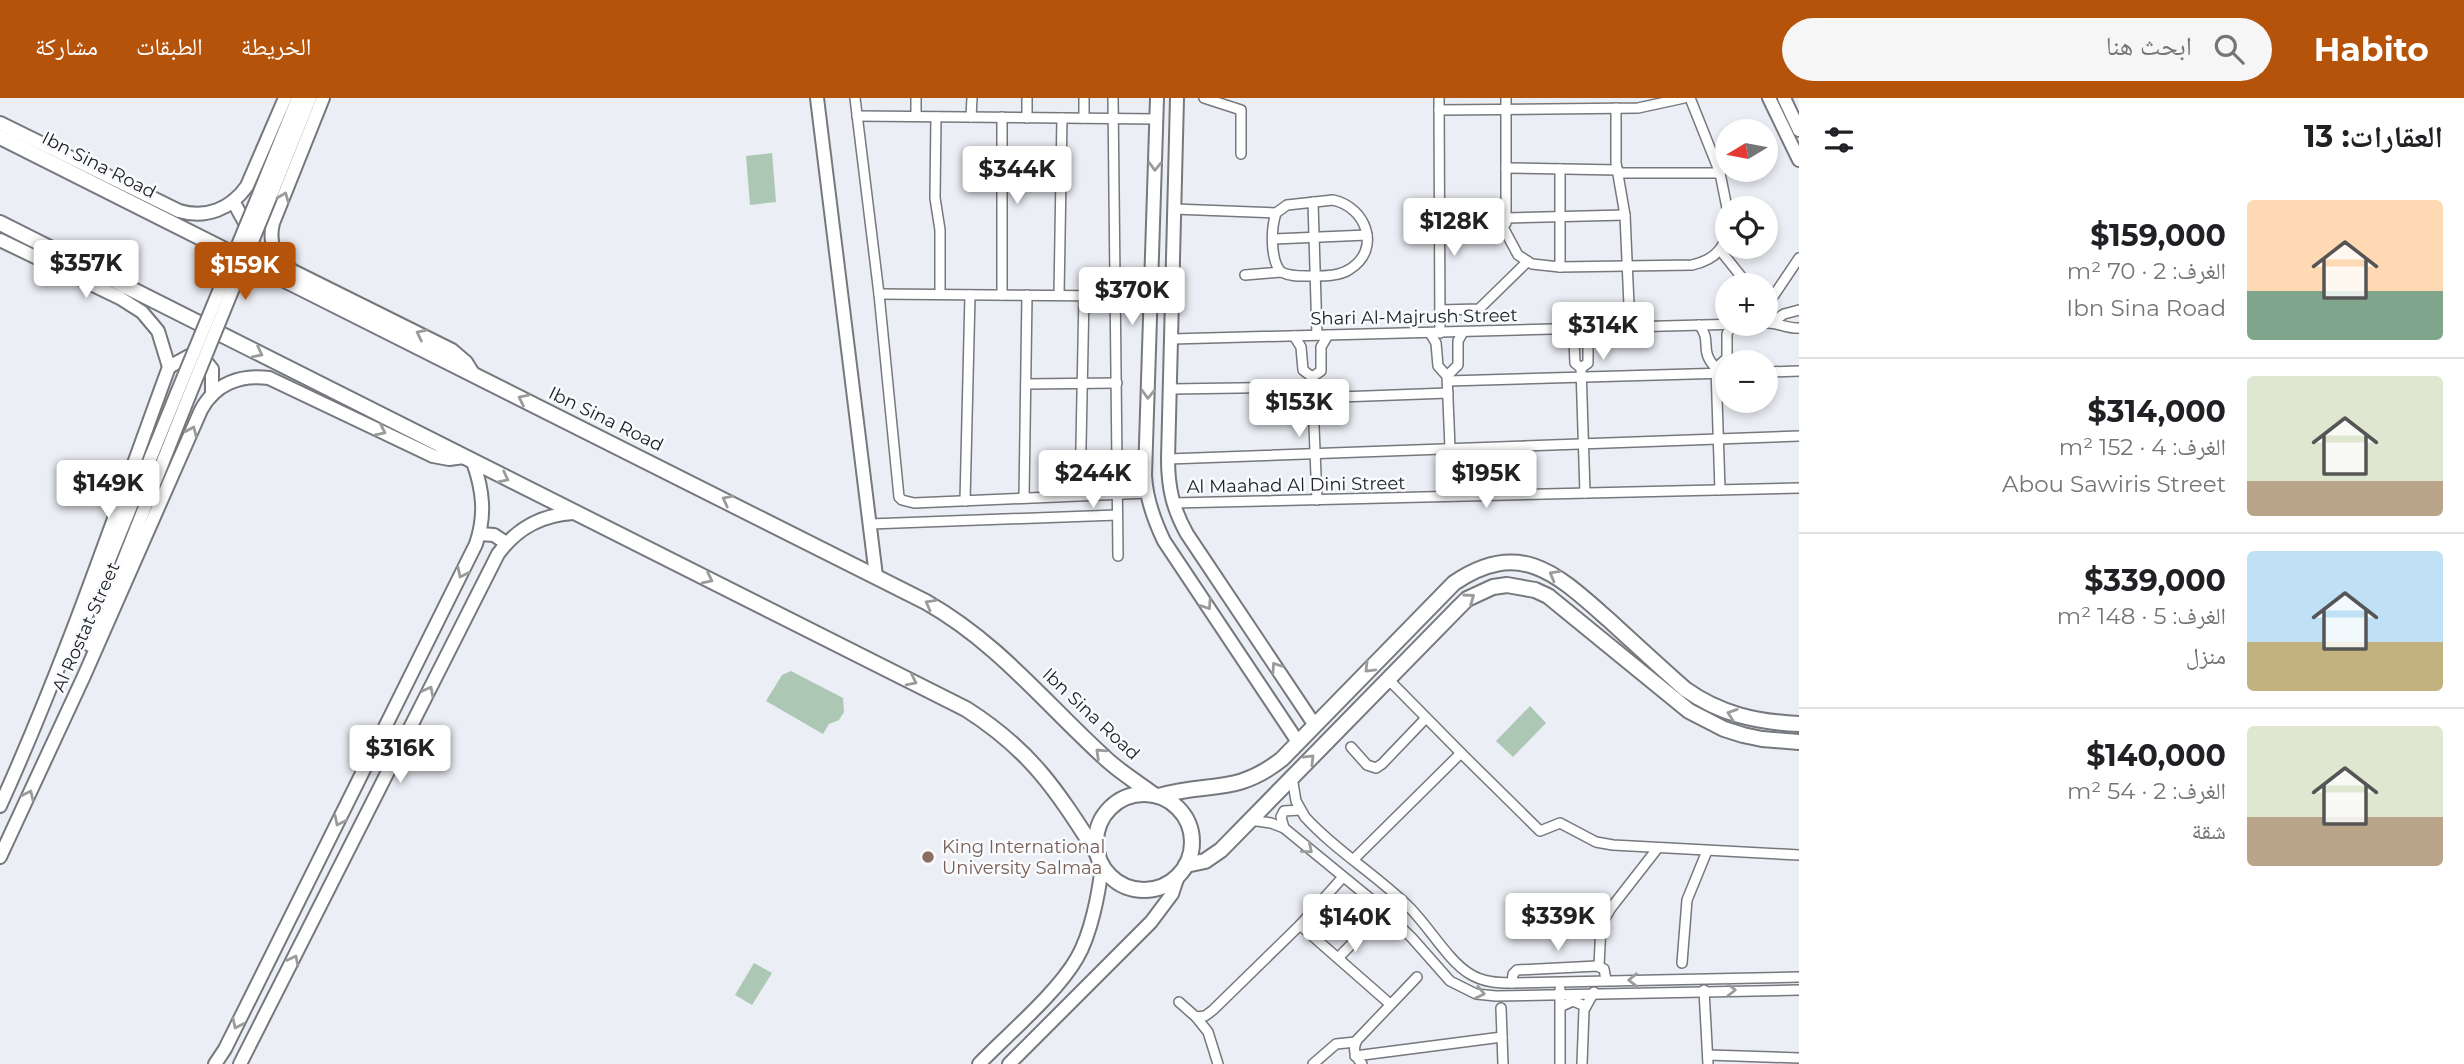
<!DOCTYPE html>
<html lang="ar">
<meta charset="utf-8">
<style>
:root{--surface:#fff;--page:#f6f6f6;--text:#202124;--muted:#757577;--line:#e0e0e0;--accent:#b45309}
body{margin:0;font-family:Montserrat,"Noto Naskh Arabic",sans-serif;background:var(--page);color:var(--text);direction:rtl;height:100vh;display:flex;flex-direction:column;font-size:26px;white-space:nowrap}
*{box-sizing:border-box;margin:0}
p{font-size:23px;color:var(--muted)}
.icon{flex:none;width:38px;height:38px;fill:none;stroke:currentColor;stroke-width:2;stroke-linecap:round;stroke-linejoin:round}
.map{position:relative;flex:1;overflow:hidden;direction:ltr}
.panel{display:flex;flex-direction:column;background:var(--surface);width:665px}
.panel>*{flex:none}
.needle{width:46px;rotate:260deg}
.buttons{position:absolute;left:1715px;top:21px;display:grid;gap:14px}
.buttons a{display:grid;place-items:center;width:63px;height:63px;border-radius:50%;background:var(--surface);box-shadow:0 4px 10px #0003;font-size:35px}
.price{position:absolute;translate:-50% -60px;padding:0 16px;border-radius:7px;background:#fff;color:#222;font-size:23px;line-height:46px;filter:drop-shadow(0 2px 4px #0008)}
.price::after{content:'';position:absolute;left:50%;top:42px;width:21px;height:16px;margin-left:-10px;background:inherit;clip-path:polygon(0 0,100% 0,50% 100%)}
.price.active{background:var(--accent);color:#fff}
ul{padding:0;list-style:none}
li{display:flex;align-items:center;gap:21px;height:175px;padding:0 21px}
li+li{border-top:2px solid var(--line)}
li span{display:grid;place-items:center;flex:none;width:196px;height:140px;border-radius:7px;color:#555}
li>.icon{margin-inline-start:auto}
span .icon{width:84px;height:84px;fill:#fffc;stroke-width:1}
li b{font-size:30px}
h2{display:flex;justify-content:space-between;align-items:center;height:84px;padding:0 21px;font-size:30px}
header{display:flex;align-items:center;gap:42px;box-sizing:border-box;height:98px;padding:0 35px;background:var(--accent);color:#fff}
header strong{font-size:33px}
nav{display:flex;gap:38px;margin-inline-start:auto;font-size:24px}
.search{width:490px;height:63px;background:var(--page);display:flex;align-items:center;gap:18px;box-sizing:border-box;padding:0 24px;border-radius:38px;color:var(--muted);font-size:26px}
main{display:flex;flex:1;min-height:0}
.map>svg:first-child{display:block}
</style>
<header>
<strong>Habito</strong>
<div class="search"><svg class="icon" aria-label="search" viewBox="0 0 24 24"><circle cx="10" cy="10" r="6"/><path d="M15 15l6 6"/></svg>ابحث هنا</div>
<nav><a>الخريطة</a><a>الطبقات</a><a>مشاركة</a></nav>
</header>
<main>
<section class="panel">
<h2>العقارات: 13<svg class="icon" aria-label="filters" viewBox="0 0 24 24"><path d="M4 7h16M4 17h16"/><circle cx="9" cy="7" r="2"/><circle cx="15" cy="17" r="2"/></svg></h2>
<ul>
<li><span style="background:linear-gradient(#ffd9b3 65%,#7fa58c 0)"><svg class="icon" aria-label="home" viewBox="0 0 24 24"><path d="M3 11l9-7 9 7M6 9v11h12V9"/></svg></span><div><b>$159,000</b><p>الغرف: 2 · 70 m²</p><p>Ibn Sina Road</p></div></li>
<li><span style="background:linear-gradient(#dfe7d0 75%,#b9a48a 0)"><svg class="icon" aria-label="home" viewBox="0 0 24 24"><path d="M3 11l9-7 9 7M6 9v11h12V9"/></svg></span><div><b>$314,000</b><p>الغرف: 4 · 152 m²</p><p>Abou Sawiris Street</p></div></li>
<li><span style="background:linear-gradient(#bfe0f5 65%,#c2b280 0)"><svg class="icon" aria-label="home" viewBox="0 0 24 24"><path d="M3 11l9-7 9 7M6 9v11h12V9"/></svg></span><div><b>$339,000</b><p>الغرف: 5 · 148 m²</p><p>منزل</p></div></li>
<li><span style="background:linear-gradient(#dfe7d0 65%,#b9a48a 0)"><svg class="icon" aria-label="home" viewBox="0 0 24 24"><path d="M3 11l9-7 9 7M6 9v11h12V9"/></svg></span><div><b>$140,000</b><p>الغرف: 2 · 54 m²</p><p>شقة</p></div></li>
</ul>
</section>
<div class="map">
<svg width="1799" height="966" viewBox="0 0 1799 966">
<rect width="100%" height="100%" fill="#ebeef4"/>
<g fill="#acc8b4">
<path d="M772,55L776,104L750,107L746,58Z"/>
<path d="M791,573L843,600L844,614L839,622L829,626L823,636L766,603L782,577Z"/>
<path d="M1530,608L1546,625L1513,659L1496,643Z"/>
<path d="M754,865L772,875L752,907L735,897Z"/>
</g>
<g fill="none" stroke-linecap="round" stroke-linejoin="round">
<defs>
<g id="street">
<path d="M855,0L879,196L899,399L902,402L914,405L1147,395"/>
<path d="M1113,0L1118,458"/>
<path d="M1204,0L1241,12V56"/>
<path d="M1439,0L1440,235"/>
<path d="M1690,0L1720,75L1727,110"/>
<path d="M1616,10V65L1625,117L1630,230"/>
<path d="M1439,12L1638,10L1684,0"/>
<path d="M857,18L1156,21"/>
<path d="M916,18V0"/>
<path d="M936,19L935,100L940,132V196"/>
<path d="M971,19L972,0"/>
<path d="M1002,19V197"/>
<path d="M1027,20V0"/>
<path d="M1084,20V0"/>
<path d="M1506,70L1618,72"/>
<path d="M1619,75H1720"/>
<path d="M1333,102C1366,109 1382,151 1350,171C1340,178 1326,178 1313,178C1303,178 1291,179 1281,174C1270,162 1271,130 1276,115L1287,107Z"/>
<path d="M1313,104L1317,237"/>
<path d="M1174,111L1276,115"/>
<path d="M1506,120L1625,117"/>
<path d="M1503,129L1518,157L1532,166L1560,169L1692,167C1710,163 1725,153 1727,132"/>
<path d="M1440,131L1494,132L1499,131L1506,125V0"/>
<path d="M1274,141L1367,137"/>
<path d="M1720,152L1748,187"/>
<path d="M1560,169V71"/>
<path d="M1245,177L1281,174"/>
<path d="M879,196L1117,198"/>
<path d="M1059,197L1062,20"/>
<path d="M1766,209L1799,160"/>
<path d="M1440,212L1479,211L1527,164"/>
<path d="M1772,224L1784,216L1799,212"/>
<path d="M1766,225C1777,224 1787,231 1799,230"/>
<path d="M1699,227C1713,243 1698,252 1716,270L1720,392"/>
<path d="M1567,232L1574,243L1575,265L1581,270L1585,395"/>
<path d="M1430,235L1436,245L1438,268L1447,278L1452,398"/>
<path d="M1294,238L1301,249L1303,272L1312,279"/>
<path d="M1172,241L1740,226"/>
<path d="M1581,270L1588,265V241L1593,231"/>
<path d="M1716,270L1727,260V236L1732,226"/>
<path d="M1766,274L1799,273"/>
<path d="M1447,278L1458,267V243L1463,234"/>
<path d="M1312,279L1317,402"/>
<path d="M1312,279L1321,273V249L1328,237"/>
<path d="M1448,283L1727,275"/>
<path d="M1026,286L1117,285"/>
<path d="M1171,291L1312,289"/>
<path d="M1313,300L1448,295"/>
<path d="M1168,361L1799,338"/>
<path d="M1080,397L1084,197"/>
<path d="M1024,400L1027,197"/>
<path d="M965,403L970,197"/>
<path d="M1173,405L1799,390"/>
<path d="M870,426L1117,417"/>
<path d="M1351,649L1367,667L1376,670L1382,666L1426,620"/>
<path d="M1461,655L1540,733L1560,725L1596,744L1613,747L1799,757"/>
<path d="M1292,679L1296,703L1305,719C1335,752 1375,776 1408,808C1428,827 1448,863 1470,876C1483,884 1497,885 1512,885L1799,879"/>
<path d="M1250,722L1271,725L1284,730L1378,807L1412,840L1450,883L1476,896L1496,898L1799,892"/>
<path d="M1284,730L1281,719L1284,713L1300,712"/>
<path d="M1354,761L1461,655L1388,581"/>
<path d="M1300,827L1390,906"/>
<path d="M1338,860L1374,823"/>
<path d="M1682,865L1687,802L1707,753"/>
<path d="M1599,868L1601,827L1611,810L1657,751"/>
<path d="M1512,885L1513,876L1517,872L1597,868L1604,871L1606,882"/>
<path d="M1704,892L1708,966"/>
<path d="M1179,904L1196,919L1205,918L1213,912L1300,827L1343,779"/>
<path d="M1562,908L1573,903L1585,908"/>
<path d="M1501,910L1503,966"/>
<path d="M1196,919L1208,934L1218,966"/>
<path d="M1708,957L1799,960"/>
<path d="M1355,958L1502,939"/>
<path d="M1313,966L1336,946L1356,944"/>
<path d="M1362,966C1355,958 1352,952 1357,942L1417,879"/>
<path d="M1560,966V891"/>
<path d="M1582,966L1584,912L1594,894"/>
</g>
<g id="secondary">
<path d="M323,0L273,125C268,145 276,162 293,173L452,252L466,264L474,277"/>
<path d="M817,0L876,478"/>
<path d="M1157,0L1145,377C1146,401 1154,422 1164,443L1298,644"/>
<path d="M1177,0L1168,361C1168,390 1173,411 1187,436L1314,626"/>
<path d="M1769,0L1799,62"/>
<path d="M1784,0L1799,32"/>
<path d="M0,25L179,113C206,121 231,111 247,88L285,0"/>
<path d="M260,94L298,0"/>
<path d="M271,97L310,0"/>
<path d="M233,103L244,123L253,131"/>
<path d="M0,142L120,200L142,214L158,233L169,269"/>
<path d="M169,269L189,258L203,260L212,271V297"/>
<path d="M480,436L494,437L506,445"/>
<path d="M78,538L177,295"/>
<path d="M90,547L189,298"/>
<path d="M0,708C65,565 115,416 169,269"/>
<path d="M0,759L84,578L201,312C215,286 240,276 269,280L433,358L449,361L464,359"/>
<path d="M215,966L225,951L476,446C486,417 483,392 473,364"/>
<path d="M240,966L498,456C517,430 541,417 573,415"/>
<path d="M979,966C1008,936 1057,895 1077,860C1091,836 1099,795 1102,767"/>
<path d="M1009,966L1151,824L1172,796L1178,778"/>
</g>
<g id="primary">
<path d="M0,39L926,504C998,545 1043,603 1103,658C1118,673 1137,684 1154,697"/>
<path d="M0,125L966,611C1032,653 1057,693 1098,757"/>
<circle cx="1144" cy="744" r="48"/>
<path d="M1159,698C1209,683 1235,698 1282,661L1454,485C1521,439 1559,478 1609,522C1634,545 1659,568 1685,591C1720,616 1756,624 1799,626"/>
<path d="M1186,767L1205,763L1221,752L1457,511L1467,501L1493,489L1507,487L1535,492L1548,498L1689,613L1724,631L1743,637L1762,641L1799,644"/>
</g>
</defs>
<use href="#street" stroke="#75787d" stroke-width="12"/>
<use href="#secondary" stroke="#75787d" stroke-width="16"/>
<use href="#primary" stroke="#75787d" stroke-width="18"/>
<use href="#street" stroke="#fff" stroke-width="9"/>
<use href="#secondary" stroke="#fff" stroke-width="12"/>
<use href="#primary" stroke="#fff" stroke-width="14"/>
<defs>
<g id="secondary-bridge">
<path d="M177,295L260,94"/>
<path d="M189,298L271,97"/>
</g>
</defs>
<use href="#secondary-bridge" stroke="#75787d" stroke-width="16" stroke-linecap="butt"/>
<use href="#secondary-bridge" stroke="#fff" stroke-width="12"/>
</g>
<defs><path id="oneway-chevron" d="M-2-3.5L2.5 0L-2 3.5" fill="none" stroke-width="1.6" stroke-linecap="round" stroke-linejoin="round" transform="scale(1.75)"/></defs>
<g stroke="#9b9b9c">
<use href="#oneway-chevron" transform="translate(1155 68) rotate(92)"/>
<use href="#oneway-chevron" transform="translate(284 99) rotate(-68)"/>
<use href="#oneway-chevron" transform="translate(421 236) rotate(-154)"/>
<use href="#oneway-chevron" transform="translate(258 255) rotate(27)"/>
<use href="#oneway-chevron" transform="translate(1148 296) rotate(92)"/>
<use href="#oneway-chevron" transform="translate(523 301) rotate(-154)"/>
<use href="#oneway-chevron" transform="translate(192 333) rotate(-66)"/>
<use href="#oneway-chevron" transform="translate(381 333) rotate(26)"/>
<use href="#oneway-chevron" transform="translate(504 380) rotate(27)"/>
<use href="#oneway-chevron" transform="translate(727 402) rotate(-153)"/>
<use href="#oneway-chevron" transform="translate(462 475) rotate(116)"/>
<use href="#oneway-chevron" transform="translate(1554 477) rotate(-150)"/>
<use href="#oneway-chevron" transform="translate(708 481) rotate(26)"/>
<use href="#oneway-chevron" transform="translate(1470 500) rotate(-35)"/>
<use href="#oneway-chevron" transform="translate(930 506) rotate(-151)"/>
<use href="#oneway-chevron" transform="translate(1207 507) rotate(56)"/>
<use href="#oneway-chevron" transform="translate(1276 569) rotate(-124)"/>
<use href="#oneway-chevron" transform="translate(1369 570) rotate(135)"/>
<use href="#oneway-chevron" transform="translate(912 583) rotate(26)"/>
<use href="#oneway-chevron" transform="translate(429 593) rotate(-63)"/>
<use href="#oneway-chevron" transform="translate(1732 616) rotate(-161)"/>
<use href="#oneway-chevron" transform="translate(1100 655) rotate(-137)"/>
<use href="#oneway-chevron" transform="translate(1310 661) rotate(-45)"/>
<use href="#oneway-chevron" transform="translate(29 697) rotate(-65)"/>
<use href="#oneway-chevron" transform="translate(339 723) rotate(116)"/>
<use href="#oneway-chevron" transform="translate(1308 751) rotate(40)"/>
<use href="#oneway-chevron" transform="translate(294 862) rotate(-63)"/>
<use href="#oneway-chevron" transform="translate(1633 882) rotate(179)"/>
<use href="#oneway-chevron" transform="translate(1731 892)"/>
<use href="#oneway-chevron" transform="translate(1480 895) rotate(12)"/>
<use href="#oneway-chevron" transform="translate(237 926) rotate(116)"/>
</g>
<circle fill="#8d6e63" stroke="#f9fbff" stroke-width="2.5" cx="928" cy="759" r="7"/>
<g text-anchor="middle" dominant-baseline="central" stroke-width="5" stroke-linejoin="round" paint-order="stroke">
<g font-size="18" fill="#202123" stroke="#f9fbff">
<text transform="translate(99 67) rotate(27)">Ibn Sina Road</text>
<text transform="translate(1414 219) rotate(-1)">Shari Al-Majrush Street</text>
<text transform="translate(606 321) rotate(26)">Ibn Sina Road</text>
<text transform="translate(1296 387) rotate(-1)">Al Maahad Al Dini Street</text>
<text transform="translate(86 529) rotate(-66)">Al Rostat Street</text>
<text transform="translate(1091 616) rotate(43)">Ibn Sina Road</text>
</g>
<g font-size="18" fill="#785e54" stroke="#f9fbff" text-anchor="start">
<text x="942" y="749">King International<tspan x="942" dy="21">University Salmaa</tspan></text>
</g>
</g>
</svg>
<div class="buttons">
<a><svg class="needle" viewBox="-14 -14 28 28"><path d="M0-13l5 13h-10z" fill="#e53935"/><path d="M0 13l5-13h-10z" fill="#757577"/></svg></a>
<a><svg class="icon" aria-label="locate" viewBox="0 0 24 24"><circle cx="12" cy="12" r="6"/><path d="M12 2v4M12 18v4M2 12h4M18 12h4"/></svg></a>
<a>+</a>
<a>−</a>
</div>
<b class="price" style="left:1017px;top:108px">$344K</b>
<b class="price" style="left:1454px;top:160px">$128K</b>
<b class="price" style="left:86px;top:202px">$357K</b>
<b class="price active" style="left:245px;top:204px">$159K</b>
<b class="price" style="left:1132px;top:229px">$370K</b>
<b class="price" style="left:1603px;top:264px">$314K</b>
<b class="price" style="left:1299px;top:341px">$153K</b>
<b class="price" style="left:1093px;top:412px">$244K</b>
<b class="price" style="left:1486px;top:412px">$195K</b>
<b class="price" style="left:108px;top:422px">$149K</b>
<b class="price" style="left:400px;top:687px">$316K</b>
<b class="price" style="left:1558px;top:855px">$339K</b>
<b class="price" style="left:1355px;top:856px">$140K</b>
</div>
</main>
